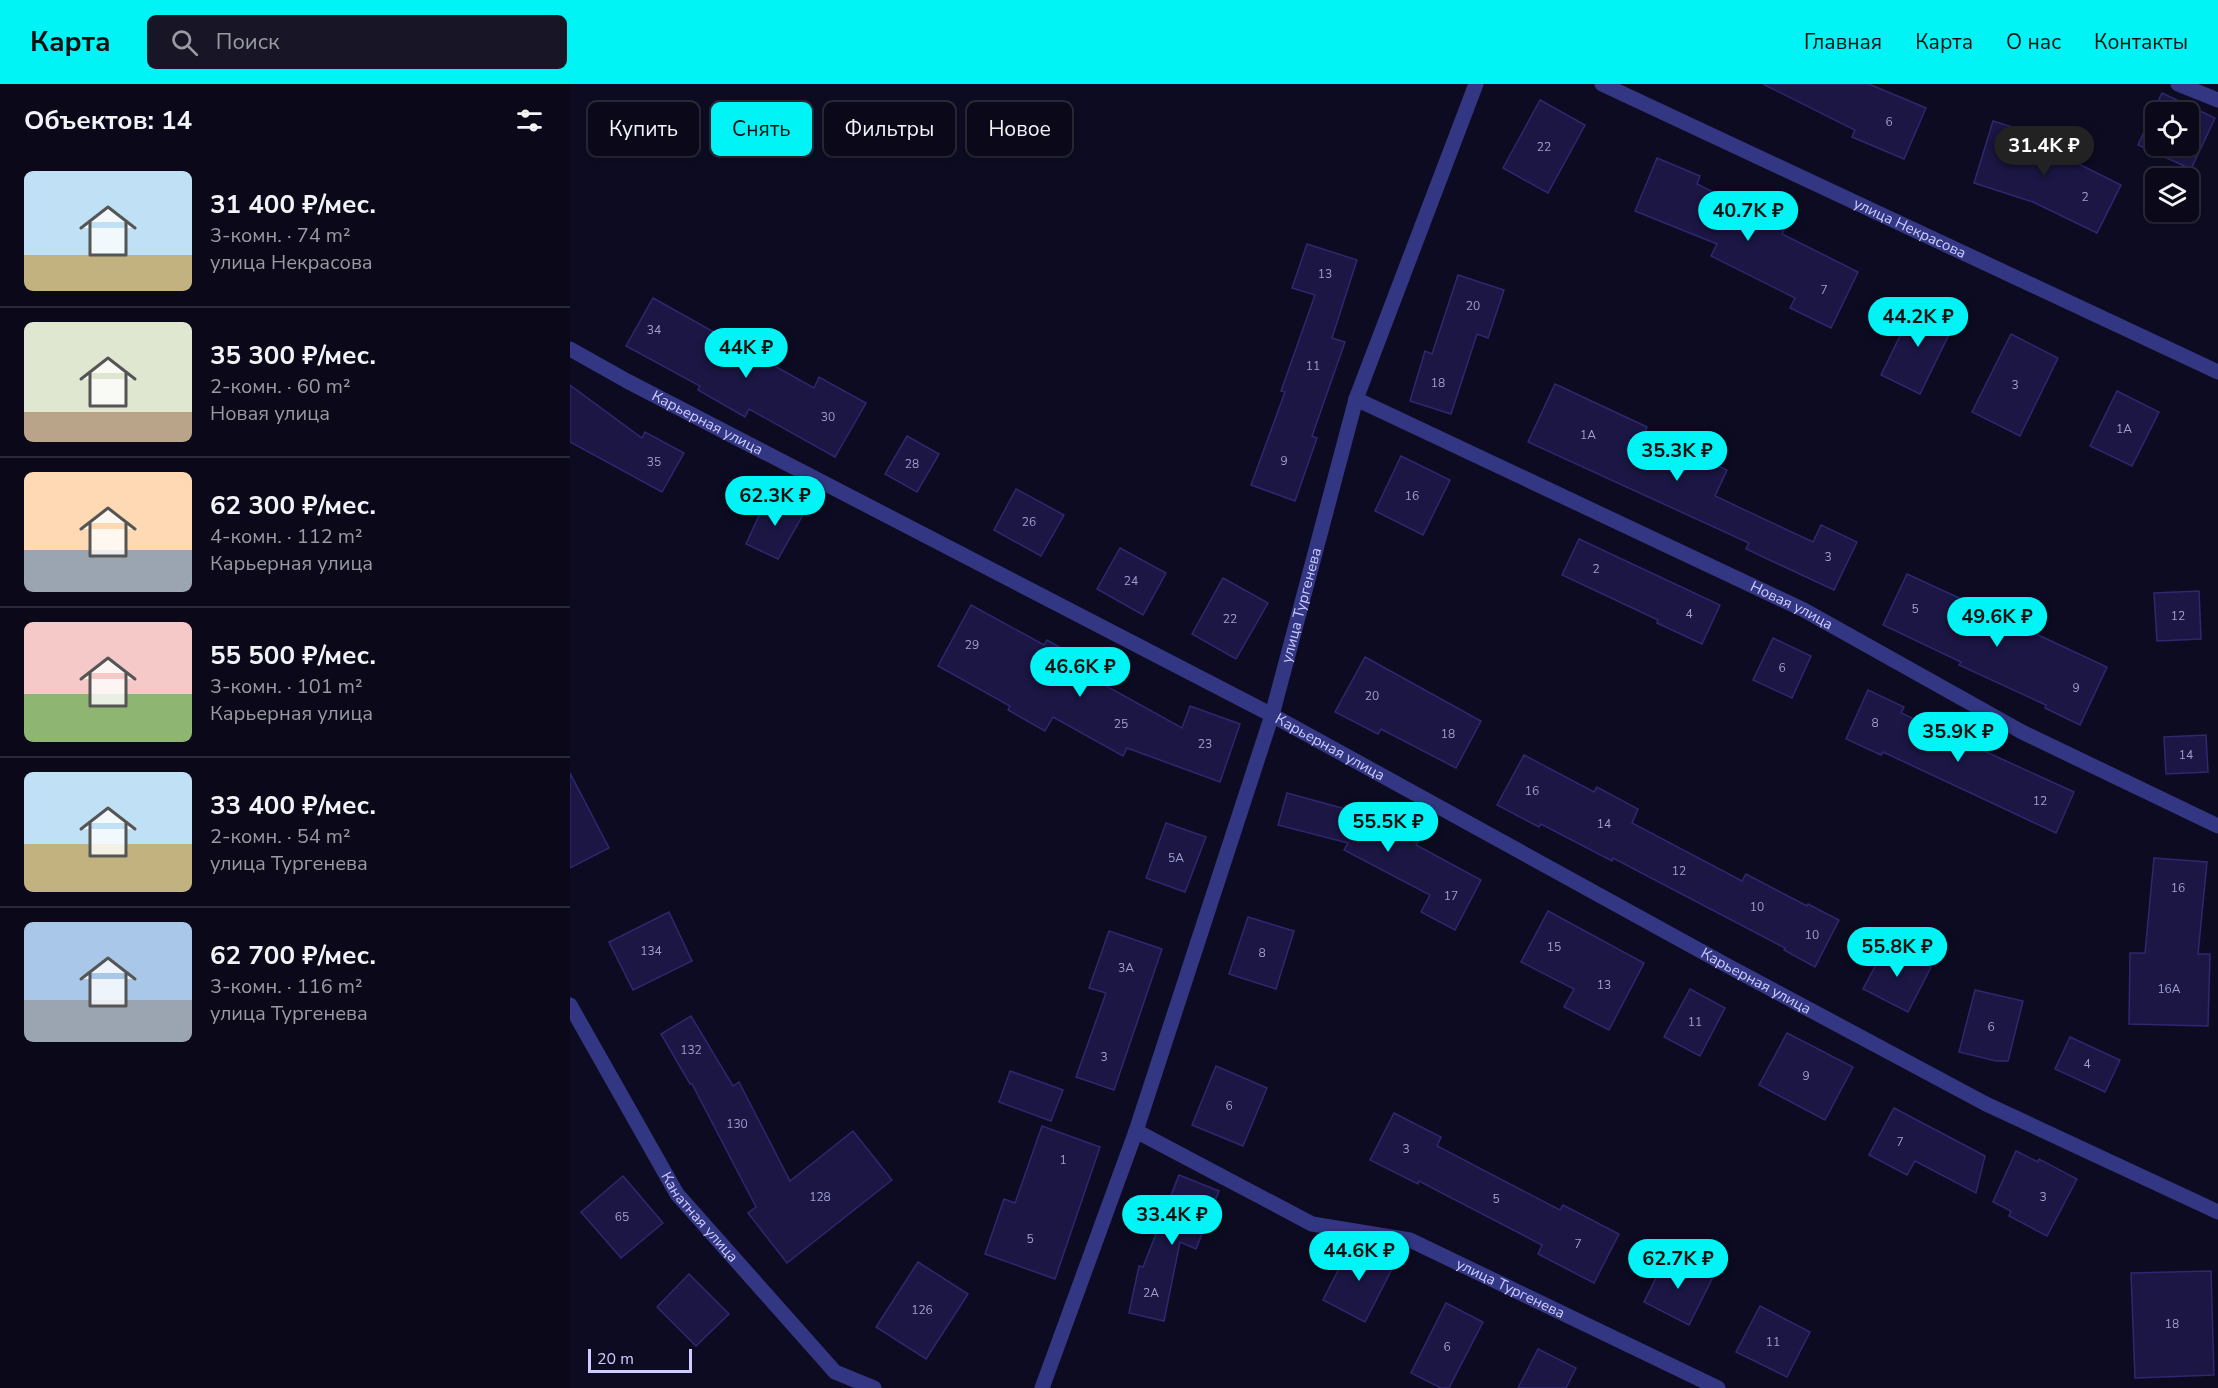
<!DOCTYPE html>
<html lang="ru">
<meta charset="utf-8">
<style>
:root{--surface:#0a0819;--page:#181626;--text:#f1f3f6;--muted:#999aa2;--line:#2a2938;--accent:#00f4f6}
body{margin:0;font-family:"Nunito Sans",sans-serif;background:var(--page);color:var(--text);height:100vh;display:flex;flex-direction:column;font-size:22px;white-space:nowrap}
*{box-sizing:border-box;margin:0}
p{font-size:20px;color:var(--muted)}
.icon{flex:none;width:33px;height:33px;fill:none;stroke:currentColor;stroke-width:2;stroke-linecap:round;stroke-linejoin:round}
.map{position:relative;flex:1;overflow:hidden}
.panel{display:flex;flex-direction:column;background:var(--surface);width:570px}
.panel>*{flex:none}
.hud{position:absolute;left:18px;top:18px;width:570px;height:54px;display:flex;gap:12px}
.controls{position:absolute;left:1575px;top:18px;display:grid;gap:12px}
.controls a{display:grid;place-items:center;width:54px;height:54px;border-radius:9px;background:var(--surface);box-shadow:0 2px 4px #0004,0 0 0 2px var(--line);font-size:30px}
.scale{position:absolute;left:18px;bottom:15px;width:104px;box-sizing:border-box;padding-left:6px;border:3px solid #cdcbff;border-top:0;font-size:16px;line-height:21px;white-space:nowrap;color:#cdcbff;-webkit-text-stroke:4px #0d0b21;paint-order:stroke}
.price{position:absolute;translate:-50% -51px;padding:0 14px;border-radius:21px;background:var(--accent);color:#111;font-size:20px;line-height:39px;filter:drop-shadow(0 2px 3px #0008)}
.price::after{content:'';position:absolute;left:50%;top:36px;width:18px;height:14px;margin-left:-9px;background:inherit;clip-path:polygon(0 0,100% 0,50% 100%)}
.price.active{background:#222;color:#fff}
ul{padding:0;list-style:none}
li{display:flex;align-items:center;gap:18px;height:150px;padding:0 24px}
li+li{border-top:2px solid var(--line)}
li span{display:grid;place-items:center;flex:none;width:168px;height:120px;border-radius:9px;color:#555}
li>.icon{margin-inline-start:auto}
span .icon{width:72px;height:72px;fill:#fffc;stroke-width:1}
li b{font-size:26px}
h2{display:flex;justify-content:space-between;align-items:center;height:72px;padding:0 24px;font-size:26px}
.chip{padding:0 21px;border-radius:9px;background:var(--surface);box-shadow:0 2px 4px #0004,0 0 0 2px var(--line);font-size:21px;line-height:54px}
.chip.active{background:var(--accent);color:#111}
header{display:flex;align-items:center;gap:36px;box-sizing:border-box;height:84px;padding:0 30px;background:var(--accent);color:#111}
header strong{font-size:28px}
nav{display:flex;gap:33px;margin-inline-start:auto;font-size:21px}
.search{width:420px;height:54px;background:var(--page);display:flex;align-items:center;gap:15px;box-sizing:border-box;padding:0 21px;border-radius:9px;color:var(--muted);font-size:22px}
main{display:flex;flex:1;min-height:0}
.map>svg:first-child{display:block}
</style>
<header>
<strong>Карта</strong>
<div class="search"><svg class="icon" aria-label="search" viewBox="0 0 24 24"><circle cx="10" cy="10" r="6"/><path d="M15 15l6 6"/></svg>Поиск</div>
<nav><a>Главная</a><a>Карта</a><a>О нас</a><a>Контакты</a></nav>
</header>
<main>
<section class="panel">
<h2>Объектов: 14<svg class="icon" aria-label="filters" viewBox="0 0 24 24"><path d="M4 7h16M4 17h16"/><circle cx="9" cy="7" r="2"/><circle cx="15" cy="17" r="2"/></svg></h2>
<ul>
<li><span style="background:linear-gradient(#bfe0f5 70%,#c2b280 0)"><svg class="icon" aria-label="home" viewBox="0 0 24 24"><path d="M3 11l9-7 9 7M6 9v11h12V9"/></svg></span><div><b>31 400 ₽/мес.</b><p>3-комн. · 74 m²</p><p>улица Некрасова</p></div></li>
<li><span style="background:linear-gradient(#dfe7d0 75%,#b9a48a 0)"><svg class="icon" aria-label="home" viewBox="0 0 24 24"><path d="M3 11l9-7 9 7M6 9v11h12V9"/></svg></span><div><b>35 300 ₽/мес.</b><p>2-комн. · 60 m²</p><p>Новая улица</p></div></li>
<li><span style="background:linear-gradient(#ffd9b3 65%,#9aa5b1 0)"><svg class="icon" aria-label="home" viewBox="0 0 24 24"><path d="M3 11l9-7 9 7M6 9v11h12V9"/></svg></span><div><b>62 300 ₽/мес.</b><p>4-комн. · 112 m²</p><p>Карьерная улица</p></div></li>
<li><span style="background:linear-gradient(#f6c9c9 60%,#8fb573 0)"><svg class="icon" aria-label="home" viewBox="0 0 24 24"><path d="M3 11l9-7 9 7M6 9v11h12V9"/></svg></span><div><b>55 500 ₽/мес.</b><p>3-комн. · 101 m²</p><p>Карьерная улица</p></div></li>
<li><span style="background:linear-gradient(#bfe0f5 60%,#c2b280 0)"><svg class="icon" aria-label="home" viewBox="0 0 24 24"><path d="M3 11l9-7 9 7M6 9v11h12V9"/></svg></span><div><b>33 400 ₽/мес.</b><p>2-комн. · 54 m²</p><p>улица Тургенева</p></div></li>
<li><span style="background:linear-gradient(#a9c7e8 65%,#9aa5b1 0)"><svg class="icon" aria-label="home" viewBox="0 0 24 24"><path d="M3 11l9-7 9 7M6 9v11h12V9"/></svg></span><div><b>62 700 ₽/мес.</b><p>3-комн. · 116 m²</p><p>улица Тургенева</p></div></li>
</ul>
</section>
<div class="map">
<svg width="1648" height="1304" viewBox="0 0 1648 1304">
<rect width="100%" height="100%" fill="#0d0b21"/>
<g fill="#1b1643" stroke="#2f2770" stroke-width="1.5" fill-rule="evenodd">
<path d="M1193,0H1299L1356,24L1334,75L1282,53L1285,46Z"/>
<path d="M1592,9L1645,34L1621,85L1568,61ZM1586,28H1618V62H1586Z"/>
<path d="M970,16L1015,41L978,109L933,84Z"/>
<path d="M1423,37L1465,50L1463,57L1551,101L1527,149L1463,118L1404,99Z"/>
<path d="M1087,74L1130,92L1127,100L1215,144L1212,150L1288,188L1261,244L1220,224L1225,214L1141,172L1147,160L1065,127Z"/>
<path d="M737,160L787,176L762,254L775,258L742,352L747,354L725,417L681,401L715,308L711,307L745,211L722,204Z"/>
<path d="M888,191L934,206L918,254L907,250L881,330L840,317L855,267L862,270Z"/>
<path d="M83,214L244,304L249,293L296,319L265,373L179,325L175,333L128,306L130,302L56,262Z"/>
<path d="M1346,219L1385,238L1350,310L1311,291Z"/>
<path d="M1441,250L1488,274L1450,352L1402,328Z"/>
<path d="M985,300L1077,343L1075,348L1157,386L1145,412L1243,458L1251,441L1287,458L1264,506L1176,465L1179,459L958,358Z"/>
<path d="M0,301L72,354L75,348L114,369L92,408L0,358Z"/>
<path d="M1547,307L1589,328L1562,382L1520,362Z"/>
<path d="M337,352L369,370L347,408L315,390Z"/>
<path d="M831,372L880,396L853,451L805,427Z"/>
<path d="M446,405L494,431L471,472L424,446Z"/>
<path d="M199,410L235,427L208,475L176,460Z"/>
<path d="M1009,455L1150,521L1132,560L1087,539L1088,536L992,491Z"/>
<path d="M550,464L596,489L573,531L527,505Z"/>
<path d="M1337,490L1415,526L1416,523L1465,546L1464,549L1537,583L1510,641L1475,624L1476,621L1389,581L1391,578L1313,541Z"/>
<path d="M653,494L698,519L666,575L622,550Z"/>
<path d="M1629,507L1631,555L1587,557L1584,509Z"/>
<path d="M401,521L474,561L477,556L514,577L509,587L612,644L620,622L670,640L650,698L557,664L553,672L483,633L475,647L438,626L440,622L368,582Z"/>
<path d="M1203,554L1241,572L1222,614L1183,596Z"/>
<path d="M795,573L911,637L886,684L811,645L808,650L765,628Z"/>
<path d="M1298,606L1334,623L1331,629L1504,708L1486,749L1313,668L1311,671L1276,655Z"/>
<path d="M1636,651L1638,688L1596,690L1594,653Z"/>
<path d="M954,671L1024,708L1027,703L1068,725L1062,739L1172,797L1176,790L1237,822L1238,820L1269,836L1245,883L1214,866L1215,864L1043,774L1042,777L971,740L969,743L927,721Z"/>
<path d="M0,689L39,764L0,784Z"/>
<path d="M717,709L794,730L797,724L851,752L846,761L911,796L885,846L851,828L860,811L774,766L778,759L708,741Z"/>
<path d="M596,739L636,753L615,808L576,794Z"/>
<path d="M1584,774L1637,778L1628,870H1640L1638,942L1559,940L1560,869H1575Z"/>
<path d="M978,827L1074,879L1039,946L994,923L1004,905L951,878Z"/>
<path d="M99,828L122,877L63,906L39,858Z"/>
<path d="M678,833L724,847L706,905L659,890Z"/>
<path d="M539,847L592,865L544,1006L506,993L536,909L519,904Z"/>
<path d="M1317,860L1361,883L1338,928L1293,905Z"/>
<path d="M1120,905L1155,924L1130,972L1094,953Z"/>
<path d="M1405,906L1453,917L1438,977H1426L1389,968Z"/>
<path d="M121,932L163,1002L169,998L220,1097L283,1047L322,1096L217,1179L178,1129L186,1123L122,1000H120L91,950Z"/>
<path d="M1217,949L1283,983L1255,1036L1189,1001Z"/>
<path d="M1500,953L1550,976L1535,1008L1485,985Z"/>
<path d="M646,982L697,1004L673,1062L622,1041Z"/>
<path d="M440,987L493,1006L481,1037L429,1018Z"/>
<path d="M1324,1024L1415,1072L1406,1109L1345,1077L1337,1091L1299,1071Z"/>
<path d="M824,1029L871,1053L867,1062L990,1126L993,1121L1049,1150L1024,1199L968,1170L972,1161L849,1097L848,1100L800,1076Z"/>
<path d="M472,1042L530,1063L485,1195L415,1170L434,1115L445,1119Z"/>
<path d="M1446,1067L1468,1078L1469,1075L1507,1095L1477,1152L1439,1132L1441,1127L1423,1118Z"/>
<path d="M609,1091L649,1107L626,1165L610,1158L594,1237L559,1229L569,1182L573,1183Z"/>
<path d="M53,1092L93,1139L51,1174L11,1128Z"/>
<path d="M782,1159L824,1181L795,1238L753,1216Z"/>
<path d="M1098,1170L1143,1193L1119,1241L1074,1218Z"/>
<path d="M348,1178L398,1210L356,1275L306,1243Z"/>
<path d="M1641,1187L1644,1291L1565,1294L1561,1189Z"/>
<path d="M119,1190L159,1230L126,1262L87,1223Z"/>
<path d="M876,1219L913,1238L879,1304H871L841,1289Z"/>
<path d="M1190,1222L1240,1248L1217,1293L1166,1268Z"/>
<path d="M968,1265L1006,1284L996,1304H948Z"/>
</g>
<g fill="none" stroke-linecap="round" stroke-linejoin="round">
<g stroke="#333783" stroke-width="15">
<path id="s1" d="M1032,0L1648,288"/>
<path d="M1608,0L1648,16"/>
<path id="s2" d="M0,265L57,297L702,631L1158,882L1416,1020L1648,1128"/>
<path id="s3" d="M786,315L1234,526L1452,648L1648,742"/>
<path id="s4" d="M0,921L107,1110L265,1288L304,1304"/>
<path id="s5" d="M566,1047L742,1140L840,1156L1148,1304"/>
<path id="s6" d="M472,1304L566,1047L702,631L786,315L906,0"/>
</g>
</g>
<g text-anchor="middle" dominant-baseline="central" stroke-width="6" stroke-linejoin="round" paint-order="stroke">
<g font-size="12" fill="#a09ed0">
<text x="1319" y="38">6</text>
<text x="974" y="63">22</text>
<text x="1515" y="113">2</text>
<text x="755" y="190">13</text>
<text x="1254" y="206">7</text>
<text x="903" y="222">20</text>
<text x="84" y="246">34</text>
<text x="743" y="282">11</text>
<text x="868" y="299">18</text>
<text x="1445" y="301">3</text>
<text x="258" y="333">30</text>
<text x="1554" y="345">1А</text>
<text x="1018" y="351">1А</text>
<text x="714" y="377">9</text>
<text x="84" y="378">35</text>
<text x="342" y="380">28</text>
<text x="842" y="412">16</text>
<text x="459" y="438">26</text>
<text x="1258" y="473">3</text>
<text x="1026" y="485">2</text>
<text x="561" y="497">24</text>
<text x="1345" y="525">5</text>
<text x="1119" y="530">4</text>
<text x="1608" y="532">12</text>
<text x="660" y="535">22</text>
<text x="402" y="561">29</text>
<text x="1212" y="584">6</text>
<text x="1506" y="604">9</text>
<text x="802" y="612">20</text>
<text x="1305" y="639">8</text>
<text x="551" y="640">25</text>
<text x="878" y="650">18</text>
<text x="635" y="660">23</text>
<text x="1616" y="671">14</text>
<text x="962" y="707">16</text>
<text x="1470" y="717">12</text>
<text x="1034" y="740">14</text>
<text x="606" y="774">5А</text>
<text x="1109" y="787">12</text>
<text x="1608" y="804">16</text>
<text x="881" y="812">17</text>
<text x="1187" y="823">10</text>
<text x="1242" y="851">10</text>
<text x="984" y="863">15</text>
<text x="81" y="867">134</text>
<text x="692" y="869">8</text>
<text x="556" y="884">3А</text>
<text x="1034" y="901">13</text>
<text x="1599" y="905">16А</text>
<text x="1125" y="938">11</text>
<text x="1421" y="943">6</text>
<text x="121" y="966">132</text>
<text x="534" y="973">3</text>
<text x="1517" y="980">4</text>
<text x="1236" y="992">9</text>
<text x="659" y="1022">6</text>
<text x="167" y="1040">130</text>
<text x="1330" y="1058">7</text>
<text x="836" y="1065">3</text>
<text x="493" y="1076">1</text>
<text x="250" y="1113">128</text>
<text x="1473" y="1113">3</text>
<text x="926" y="1115">5</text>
<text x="52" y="1133">65</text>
<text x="460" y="1155">5</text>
<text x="1008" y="1160">7</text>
<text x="581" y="1209">2А</text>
<text x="352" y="1226">126</text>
<text x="1602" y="1240">18</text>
<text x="1203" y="1258">11</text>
<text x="877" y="1263">6</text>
</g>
<g font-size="15" fill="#cdcbff" stroke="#0d0b21">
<text stroke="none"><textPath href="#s1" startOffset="340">улица Некрасова</textPath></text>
<text stroke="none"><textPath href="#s2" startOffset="156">Карьерная улица</textPath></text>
<text stroke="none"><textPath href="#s6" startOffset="825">улица Тургенева</textPath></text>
<text stroke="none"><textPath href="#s3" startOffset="482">Новая улица</textPath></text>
<text stroke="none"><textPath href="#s2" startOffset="858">Карьерная улица</textPath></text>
<text stroke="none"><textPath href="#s2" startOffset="1344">Карьерная улица</textPath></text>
<text stroke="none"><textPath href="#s4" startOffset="249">Канатная улица</textPath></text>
<text stroke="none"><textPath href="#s5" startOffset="410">улица Тургенева</textPath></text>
</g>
</g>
</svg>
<div class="controls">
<a><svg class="icon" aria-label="locate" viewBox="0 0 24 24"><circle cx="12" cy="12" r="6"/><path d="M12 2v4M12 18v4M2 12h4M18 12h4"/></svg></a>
<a><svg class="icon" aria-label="layers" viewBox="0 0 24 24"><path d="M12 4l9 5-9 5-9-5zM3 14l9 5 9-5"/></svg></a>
</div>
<div class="scale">20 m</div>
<b class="price active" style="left:1474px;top:93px">31.4K ₽</b>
<b class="price" style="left:1178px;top:158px">40.7K ₽</b>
<b class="price" style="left:1348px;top:264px">44.2K ₽</b>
<b class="price" style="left:176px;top:295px">44K ₽</b>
<b class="price" style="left:1107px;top:398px">35.3K ₽</b>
<b class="price" style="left:205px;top:443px">62.3K ₽</b>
<b class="price" style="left:1427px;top:564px">49.6K ₽</b>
<b class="price" style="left:510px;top:614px">46.6K ₽</b>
<b class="price" style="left:1388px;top:679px">35.9K ₽</b>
<b class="price" style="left:818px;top:769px">55.5K ₽</b>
<b class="price" style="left:1327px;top:894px">55.8K ₽</b>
<b class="price" style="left:602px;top:1162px">33.4K ₽</b>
<b class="price" style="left:789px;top:1198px">44.6K ₽</b>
<b class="price" style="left:1108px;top:1206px">62.7K ₽</b>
<div class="hud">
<a class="chip">Купить</a>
<a class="chip active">Снять</a>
<a class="chip">Фильтры</a>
<a class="chip">Новое</a>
</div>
</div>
</main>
